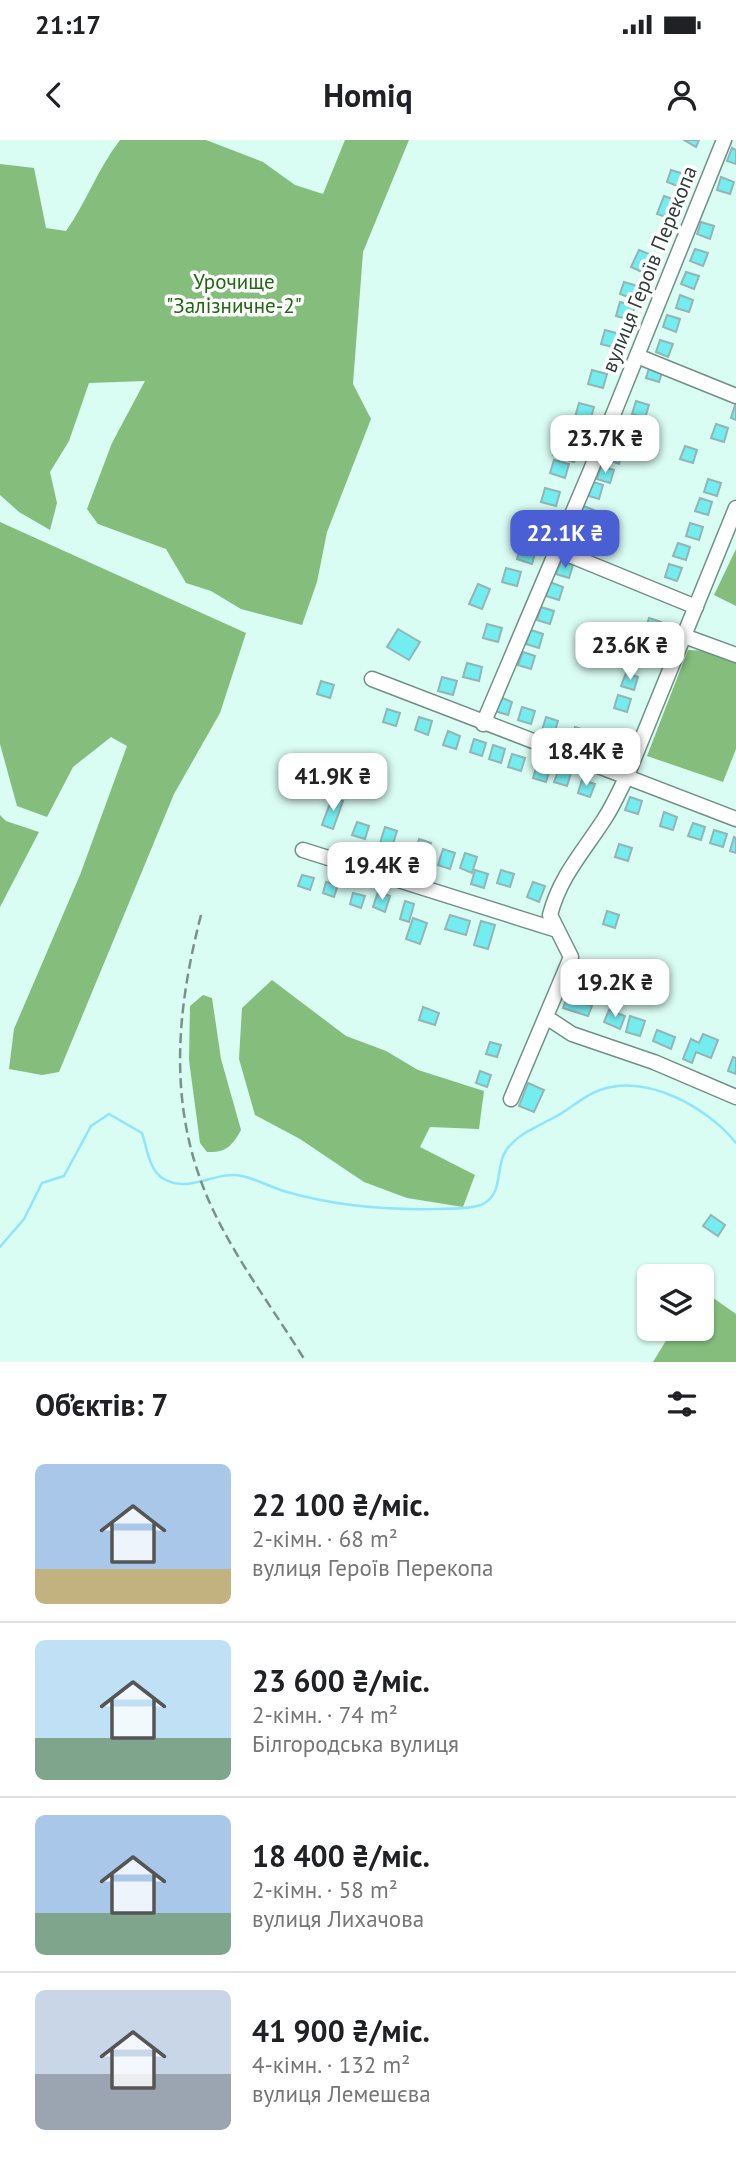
<!DOCTYPE html>
<html lang="uk">
<meta charset="utf-8">
<style>
:root{--surface:#fff;--page:#f2f2f2;--text:#202124;--muted:#757577;--line:#e0e0e0;--accent:#4b5fd4}
body{margin:0;font-family:"PT Sans",sans-serif;background:var(--page);color:var(--text);height:100vh;display:flex;flex-direction:column;font-size:26px;white-space:nowrap}
*{box-sizing:border-box;margin:0}
p{font-size:23px;color:var(--muted)}
.icon{flex:none;width:38px;height:38px;fill:none;stroke:currentColor;stroke-width:2;stroke-linecap:round;stroke-linejoin:round}
.map{position:relative;height:1222px;overflow:hidden}
.details{display:flex;flex-direction:column;background:var(--surface);flex:1}
.details>*{flex:none}
.buttons{position:absolute;left:637px;top:1124px;display:grid;gap:14px}
.buttons a{display:grid;place-items:center;width:77px;height:77px;border-radius:10px;background:var(--surface);box-shadow:0 2px 5px #0004;font-size:35px}
.price{position:absolute;translate:-50% -60px;padding:0 16px;border-radius:14px;background:#fff;color:#222;font-size:23px;line-height:46px;filter:drop-shadow(0 2px 4px #0008)}
.price::after{content:'';position:absolute;left:50%;top:42px;width:21px;height:16px;margin-left:-10px;background:inherit;clip-path:polygon(0 0,100% 0,50% 100%)}
.price.active{background:var(--accent);color:#fff}
ul{padding:0;list-style:none}
li{display:flex;align-items:center;gap:21px;height:175px;padding:0 35px}
li+li{border-top:2px solid var(--line)}
li span{display:grid;place-items:center;flex:none;width:196px;height:140px;border-radius:10px;color:#555}
li>.icon{margin-inline-start:auto}
span .icon{width:84px;height:84px;fill:#fffc;stroke-width:1}
li b{font-size:30px}
h2{display:flex;justify-content:space-between;align-items:center;height:84px;padding:0 35px;font-size:30px}
.status{display:flex;justify-content:space-between;align-items:center;height:49px;padding:0 35px;background:var(--surface);direction:ltr}
.status svg{height:19px;fill:currentColor}
header{display:flex;justify-content:space-between;align-items:center;height:91px;padding:0 35px;background:var(--surface);font-size:32px;font-weight:600}
.map>svg:first-child{display:block}
</style>
<div class="status"><b>21:17</b><svg viewBox="0 0 49 12"><path d="M0 12V9h3v3zM5 12V6h3v6zM10 12V3h3v9zM15 12V0h3v12zM26 1h20v11H26zM47 4h2v5h-2z"/></svg></div>
<header><svg class="icon" aria-label="back" viewBox="0 0 24 24"><path d="M15 5l-7 7 7 7"/></svg>Homiq<svg class="icon" aria-label="person" viewBox="0 0 24 24"><circle cx="12" cy="8" r="4"/><path d="M4 21q1-7 8-7t8 7"/></svg></header>
<div class="map">
<svg width="736" height="1222" viewBox="0 0 736 1222">
<rect width="100%" height="100%" fill="#d9fcf3"/>
<g fill="#84bd7c">
<path d="M120,0H206L263,22L295,45L323,54L345,0H409L363,112L353,244L371,279L327,392L317,442L302,485L241,469L211,451L186,443L166,409L98,384L87,369L112,303L145,241L89,243L69,301L50,332L57,363L50,390L19,372L0,355V24L34,28L46,88L66,91C87,61 97,30 120,0Z"/>
<path d="M0,382L246,493L220,573L174,654L59,932L42,935L9,929L14,889L80,735L127,606L111,597L73,627L47,677L17,666L0,604Z"/>
<path d="M736,409V466L714,455Z"/>
<path d="M688,510L712,511L736,521V609L723,642L647,616Z"/>
<path d="M0,675L6,681L39,692L0,767Z"/>
<path d="M272,840L346,896L386,911L418,930L484,951L479,989L430,987L420,1007L475,1035L463,1067L407,1058L364,1042L300,999L255,975L239,919L242,868Z"/>
<path d="M203,855L212,858L221,919L241,990C232,1006 226,1013 207,1012L200,1003L189,920L190,866Z"/>
<path d="M702,1150L736,1174V1222H653L667,1199L668,1188H702Z"/>
</g>
<g fill="none" stroke-linecap="round" stroke-linejoin="round">
<path stroke="#90e5fa" stroke-width="2.5" d="M0,1107L24,1079L42,1043L64,1036L91,986L109,974L142,993C147,1008 149,1031 164,1039C190,1054 216,1030 242,1036C257,1039 272,1048 287,1052C336,1066 383,1070 434,1069C449,1068 467,1070 481,1065C505,1055 494,1026 507,1009C519,993 537,987 555,977C570,969 583,956 600,950C647,933 708,968 736,1003"/>
</g>
<g fill="#74edf0" stroke="#92b5b5" stroke-width="2">
<path d="M684,0H699L696,7Z"/>
<path d="M732,8L736,10V24L727,21Z"/>
<path d="M671,30L684,34L680,47L667,42Z"/>
<path d="M721,37L734,42L730,54L717,50Z"/>
<path d="M664,56L676,60L669,78L657,74Z"/>
<path d="M701,82L714,86L710,99L697,94Z"/>
<path d="M695,109L708,113L703,126L690,121Z"/>
<path d="M639,110L654,116L646,134L631,127Z"/>
<path d="M686,132L699,136L694,149L681,144Z"/>
<path d="M624,142L637,146L633,159L620,154Z"/>
<path d="M680,155L693,160L689,172L676,168Z"/>
<path d="M620,162L635,166L631,180L616,176Z"/>
<path d="M667,175L680,179L676,192L663,187Z"/>
<path d="M605,190L620,194L616,208L601,204Z"/>
<path d="M660,200L673,204L668,217L656,212Z"/>
<path d="M650,225L663,229L659,242L646,238Z"/>
<path d="M592,230L607,234L603,248L588,244Z"/>
<path d="M636,261L649,265L645,278L632,274Z"/>
<path d="M579,263L594,267L590,281L575,277Z"/>
<path d="M735,265H736V280L731,278Z"/>
<path d="M716,284L728,288L724,302L711,298Z"/>
<path d="M628,288L640,292L636,305L623,301Z"/>
<path d="M557,301L579,309L574,322L553,315Z"/>
<path d="M611,306L623,310L619,324L606,319Z"/>
<path d="M685,306L697,310L693,323L680,319Z"/>
<path d="M554,320L569,324L565,338L550,333Z"/>
<path d="M601,326L614,330L610,343L597,339Z"/>
<path d="M708,339L721,343L717,356L704,352Z"/>
<path d="M590,341L603,345L599,359L586,355Z"/>
<path d="M545,348L560,352L556,366L541,362Z"/>
<path d="M700,358L712,362L708,375L695,371Z"/>
<path d="M581,365L594,370L590,383L577,379Z"/>
<path d="M531,377L546,381L542,395L527,391Z"/>
<path d="M690,383L703,387L699,400L686,396Z"/>
<path d="M575,385L587,389L583,403L571,399Z"/>
<path d="M678,403L690,407L686,420L673,416Z"/>
<path d="M521,405L536,410L532,424L517,419Z"/>
<path d="M561,421L573,425L569,438L556,434Z"/>
<path d="M669,424L682,428L677,441L665,437Z"/>
<path d="M506,428L521,432L517,446L502,442Z"/>
<path d="M550,442L563,447L559,460L546,456Z"/>
<path d="M478,444L490,449L482,469L469,464Z"/>
<path d="M541,467L554,471L550,484L537,480Z"/>
<path d="M649,478L661,482L657,495L645,491Z"/>
<path d="M487,484L502,488L498,502L483,498Z"/>
<path d="M398,489L420,502L409,520L387,507Z"/>
<path d="M531,490L543,494L539,508L526,504Z"/>
<path d="M641,499L654,504L650,517L637,513Z"/>
<path d="M523,512L535,516L531,529L518,525Z"/>
<path d="M467,523L482,527L479,541L463,537Z"/>
<path d="M626,533L638,537L634,550L621,546Z"/>
<path d="M442,537L457,541L453,555L438,551Z"/>
<path d="M321,541L334,545L330,558L317,554Z"/>
<path d="M618,555L631,559L627,572L614,568Z"/>
<path d="M500,557L512,562L508,575L495,571Z"/>
<path d="M522,567L535,571L531,584L518,580Z"/>
<path d="M387,569L400,573L396,586L383,582Z"/>
<path d="M419,577L432,581L428,595L415,590Z"/>
<path d="M546,577L558,581L554,594L542,590Z"/>
<path d="M575,587L587,591L583,604L570,600Z"/>
<path d="M448,591L460,596L456,609L443,605Z"/>
<path d="M599,595L611,599L607,613L594,608Z"/>
<path d="M474,599L486,603L482,616L470,612Z"/>
<path d="M493,605L505,609L501,623L489,619Z"/>
<path d="M512,614L525,618L521,631L508,627Z"/>
<path d="M537,625L550,629L546,642L533,638Z"/>
<path d="M559,629L571,633L567,646L554,642Z"/>
<path d="M582,640L595,644L590,657L578,653Z"/>
<path d="M630,657L642,661L638,674L625,670Z"/>
<path d="M332,658L343,661L333,689L322,685Z"/>
<path d="M664,672L677,677L673,690L660,686Z"/>
<path d="M357,682L369,686L365,699L352,695Z"/>
<path d="M693,683L705,687L701,700L688,696Z"/>
<path d="M385,687L397,691L392,707L380,703Z"/>
<path d="M714,690L727,694L723,707L710,703Z"/>
<path d="M734,697L736,698V713L730,711Z"/>
<path d="M419,699L431,703L426,719L414,715Z"/>
<path d="M619,704L632,708L628,721L615,717Z"/>
<path d="M443,709L455,713L450,729L438,725Z"/>
<path d="M465,713L477,717L472,733L460,728Z"/>
<path d="M475,730L488,734L484,748L471,744Z"/>
<path d="M501,730L514,734L510,747L497,743Z"/>
<path d="M302,735L314,738L310,750L298,746Z"/>
<path d="M326,742L338,745L334,757L323,753Z"/>
<path d="M533,742L545,746L539,762L527,757Z"/>
<path d="M378,752L390,756L385,772L373,767Z"/>
<path d="M353,753L365,756L361,768L350,764Z"/>
<path d="M405,761L414,764L409,782L400,779Z"/>
<path d="M607,771L619,775L615,788L603,784Z"/>
<path d="M450,775L470,781L466,795L445,789Z"/>
<path d="M413,778L427,783L420,804L406,799Z"/>
<path d="M481,781L495,785L488,809L474,805Z"/>
<path d="M567,858L592,866L588,876L563,868Z"/>
<path d="M423,867L439,873L435,885L419,880Z"/>
<path d="M609,870L625,876L620,889L604,882Z"/>
<path d="M630,876L645,881L640,896L626,892Z"/>
<path d="M657,890L675,897L671,909L653,901Z"/>
<path d="M703,894L718,900L711,918L696,912L692,923L683,919L691,899L699,903Z"/>
<path d="M490,902L501,905L497,917L486,914Z"/>
<path d="M733,917L736,918V934L728,931Z"/>
<path d="M480,931L491,935L487,947L476,943Z"/>
<path d="M528,943L544,950L534,972L519,966Z"/>
<path d="M711,1075L725,1085L718,1096L703,1086Z"/>
</g>
<g fill="none" stroke-linecap="round" stroke-linejoin="round">
<defs>
<g id="minor">
<path d="M637,216L736,256"/>
<path d="M557,410L696,467"/>
<path d="M684,496L736,515"/>
<path d="M372,539L736,679"/>
<path d="M483,584L590,332L724,0"/>
<path d="M303,710L557,790"/>
<path d="M546,877L572,894L654,922L736,957"/>
<path d="M511,959L571,817L550,775C560,736 584,711 605,678C613,666 619,652 626,638L736,368"/>
</g>
</defs>
<use href="#minor" stroke="#709088" stroke-width="17"/>
<use href="#minor" stroke="#fff" stroke-width="14"/>
<path stroke="#79918a" stroke-width="2.5" stroke-dasharray="10 5" stroke-linecap="butt" d="M201,775C175,876 167,974 214,1072C239,1124 276,1173 306,1222"/>
</g>
<g text-anchor="middle" dominant-baseline="central" stroke-width="7" stroke-linejoin="round" paint-order="stroke">
<g font-size="21" fill="#2f3d39" stroke="#fff">
<text transform="translate(649 129) rotate(-68)">вулиця Героїв Перекопа</text>
</g>
<g font-size="21" fill="#1d6810" stroke="#fff">
<text x="234" y="141">Урочище<tspan x="234" dy="24">"Залізничне-2"</tspan></text>
</g>
</g>
</svg>
<div class="buttons">
<a><svg class="icon" aria-label="layers" viewBox="0 0 24 24"><path d="M12 4l9 5-9 5-9-5zM3 14l9 5 9-5"/></svg></a>
</div>
<b class="price" style="left:605px;top:335px">23.7K ₴</b>
<b class="price active" style="left:565px;top:430px">22.1K ₴</b>
<b class="price" style="left:630px;top:542px">23.6K ₴</b>
<b class="price" style="left:586px;top:648px">18.4K ₴</b>
<b class="price" style="left:333px;top:673px">41.9K ₴</b>
<b class="price" style="left:382px;top:762px">19.4K ₴</b>
<b class="price" style="left:615px;top:879px">19.2K ₴</b>
</div>
<section class="details">
<h2>Об’єктів: 7<svg class="icon" aria-label="filters" viewBox="0 0 24 24"><path d="M4 7h16M4 17h16"/><circle cx="9" cy="7" r="2"/><circle cx="15" cy="17" r="2"/></svg></h2>
<ul>
<li><span style="background:linear-gradient(#a9c7e8 75%,#c2b280 0)"><svg class="icon" aria-label="home" viewBox="0 0 24 24"><path d="M3 11l9-7 9 7M6 9v11h12V9"/></svg></span><div><b>22 100 ₴/міс.</b><p>2-кімн. · 68 m²</p><p>вулиця Героїв Перекопа</p></div></li>
<li><span style="background:linear-gradient(#bfe0f5 70%,#7fa58c 0)"><svg class="icon" aria-label="home" viewBox="0 0 24 24"><path d="M3 11l9-7 9 7M6 9v11h12V9"/></svg></span><div><b>23 600 ₴/міс.</b><p>2-кімн. · 74 m²</p><p>Білгородська вулиця</p></div></li>
<li><span style="background:linear-gradient(#a9c7e8 70%,#7fa58c 0)"><svg class="icon" aria-label="home" viewBox="0 0 24 24"><path d="M3 11l9-7 9 7M6 9v11h12V9"/></svg></span><div><b>18 400 ₴/міс.</b><p>2-кімн. · 58 m²</p><p>вулиця Лихачова</p></div></li>
<li><span style="background:linear-gradient(#c9d6e8 60%,#9aa5b1 0)"><svg class="icon" aria-label="home" viewBox="0 0 24 24"><path d="M3 11l9-7 9 7M6 9v11h12V9"/></svg></span><div><b>41 900 ₴/міс.</b><p>4-кімн. · 132 m²</p><p>вулиця Лемешєва</p></div></li>
</ul>
</section>
